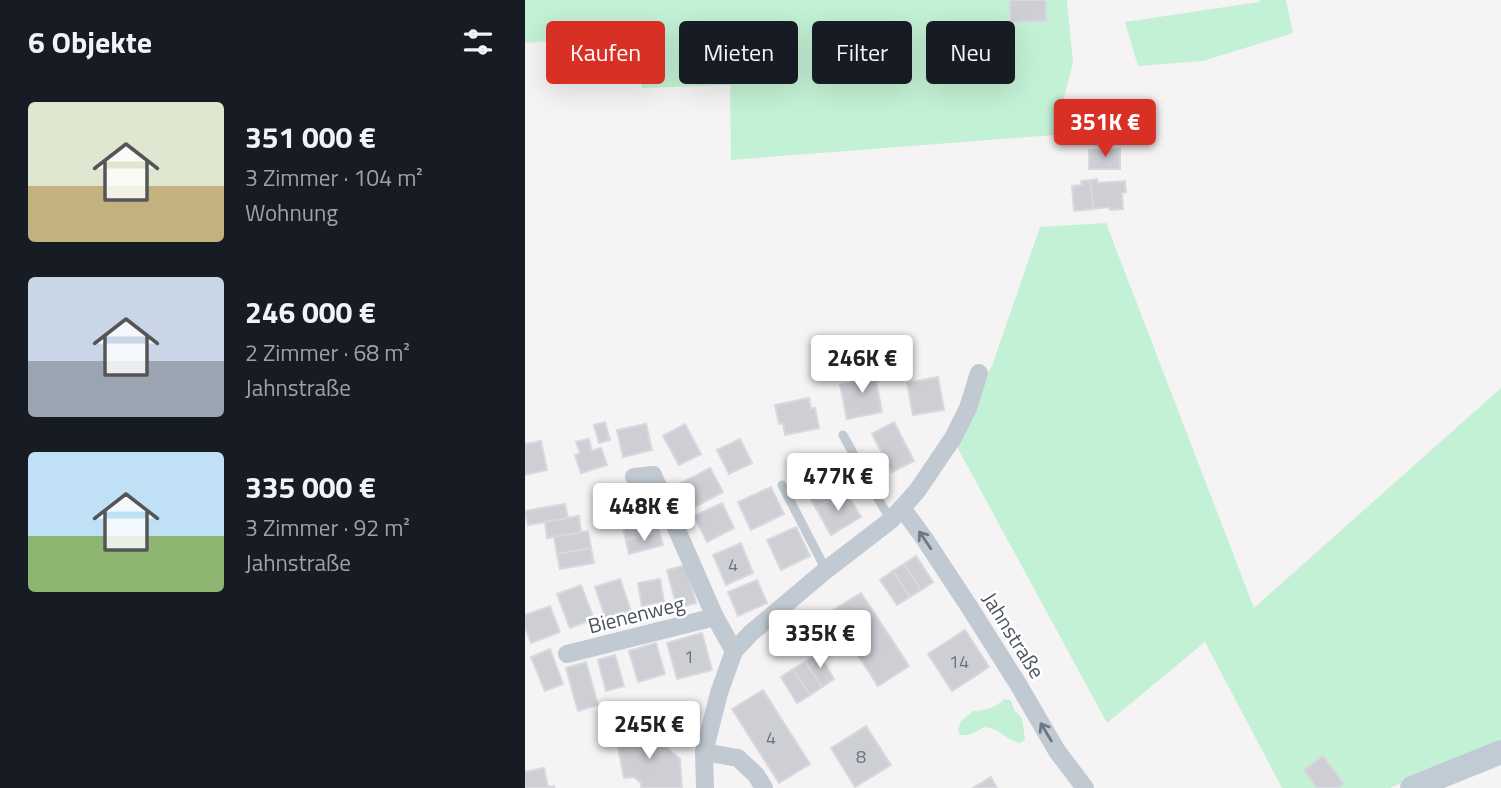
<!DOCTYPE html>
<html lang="de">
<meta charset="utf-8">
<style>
:root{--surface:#171b24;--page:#242831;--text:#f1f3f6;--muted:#9ea1a6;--accent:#d93025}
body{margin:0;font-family:"Titillium Web",sans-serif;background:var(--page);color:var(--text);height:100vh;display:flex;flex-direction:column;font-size:26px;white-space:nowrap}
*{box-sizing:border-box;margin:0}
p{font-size:23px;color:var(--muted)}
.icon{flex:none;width:38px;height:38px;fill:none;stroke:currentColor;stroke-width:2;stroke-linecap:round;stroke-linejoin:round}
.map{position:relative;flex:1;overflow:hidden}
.sheet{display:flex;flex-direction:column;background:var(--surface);width:525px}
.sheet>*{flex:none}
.top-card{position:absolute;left:21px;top:21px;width:665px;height:63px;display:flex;gap:14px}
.price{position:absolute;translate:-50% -60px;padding:0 16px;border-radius:7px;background:#fff;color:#222;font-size:23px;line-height:46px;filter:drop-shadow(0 2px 4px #0008)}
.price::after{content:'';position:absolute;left:50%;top:42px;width:21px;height:16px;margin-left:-10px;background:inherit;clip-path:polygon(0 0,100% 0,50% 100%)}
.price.selected{background:var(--accent);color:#fff}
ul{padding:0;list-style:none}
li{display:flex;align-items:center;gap:21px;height:175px;padding:0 28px}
li span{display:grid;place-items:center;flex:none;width:196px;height:140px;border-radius:7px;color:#555}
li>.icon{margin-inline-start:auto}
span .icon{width:84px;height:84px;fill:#fffc;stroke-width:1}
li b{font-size:30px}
h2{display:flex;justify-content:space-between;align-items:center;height:84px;padding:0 28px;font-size:30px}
.pill{padding:0 24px;border-radius:7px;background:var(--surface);box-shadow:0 7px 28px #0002;font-size:24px;line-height:63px}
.pill.selected{background:var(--accent);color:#fff}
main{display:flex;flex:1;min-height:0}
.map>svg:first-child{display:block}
</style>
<main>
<section class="sheet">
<h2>6 Objekte<svg class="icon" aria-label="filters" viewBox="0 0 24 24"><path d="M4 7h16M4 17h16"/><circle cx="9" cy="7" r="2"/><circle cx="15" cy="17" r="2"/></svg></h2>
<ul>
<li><span style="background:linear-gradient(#dfe7d0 60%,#c2b280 0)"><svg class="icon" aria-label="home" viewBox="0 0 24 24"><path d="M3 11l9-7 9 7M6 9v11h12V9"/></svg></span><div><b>351 000 €</b><p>3 Zimmer · 104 m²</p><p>Wohnung</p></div></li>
<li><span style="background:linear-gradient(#c9d6e8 60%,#9aa5b1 0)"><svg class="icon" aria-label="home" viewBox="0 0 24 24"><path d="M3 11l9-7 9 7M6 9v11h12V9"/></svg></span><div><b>246 000 €</b><p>2 Zimmer · 68 m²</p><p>Jahnstraße</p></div></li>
<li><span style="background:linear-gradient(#bfe0f5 60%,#8fb573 0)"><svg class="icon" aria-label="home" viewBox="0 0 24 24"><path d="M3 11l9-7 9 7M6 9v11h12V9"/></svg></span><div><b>335 000 €</b><p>3 Zimmer · 92 m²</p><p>Jahnstraße</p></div></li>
</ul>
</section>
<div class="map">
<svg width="976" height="788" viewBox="0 0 976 788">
<rect width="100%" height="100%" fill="#f5f3f3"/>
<g fill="#c3f1d5">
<path d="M0,0H542L548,63L529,135L206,160L205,85L117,88L108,34L0,43Z"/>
<path d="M735,0H761L768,33L678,61L613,66L600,22L734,2Z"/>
<path d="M581,223L729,608L976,388V740L865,788H757L680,642L582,723L431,445L468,363L515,227Z"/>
<path d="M480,699L486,701L490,711L497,718L500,740L495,743C479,739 476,729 459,727C451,732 445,736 435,735L433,730L436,721L448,711C461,711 470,707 480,699Z"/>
</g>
<g fill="#cdcfd5" stroke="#d7d9de" stroke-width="2">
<path d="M485,0H521V21L485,22Z"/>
<path d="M595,149V169H564V150Z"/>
<path d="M572,179L573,183L600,181L601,192L597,193L598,209L585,210L584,207L568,209L565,180Z"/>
<path d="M565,180L568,209L549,211L547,186L557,185L556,181Z"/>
<path d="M354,368L356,380L351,381L357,412L322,419L315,385L337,380L335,372Z"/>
<path d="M413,377L419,410L388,415L382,383Z"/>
<path d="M284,398L286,409L290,408L294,428L260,435L258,423L254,424L250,405Z"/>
<path d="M80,422L85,440L74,443L69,425Z"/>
<path d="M369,422L389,461L367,472L347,434Z"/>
<path d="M121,424L127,450L98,457L92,430Z"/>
<path d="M160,424L176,454L154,465L138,436Z"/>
<path d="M64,439L67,451L76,448L82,465L56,473L50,455L55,453L51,442Z"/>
<path d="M215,439L227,463L204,474L192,450Z"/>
<path d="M16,441L22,470L0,475V444Z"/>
<path d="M304,463L320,490L291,508L275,480Z"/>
<path d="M185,468L198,492L166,509L153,485Z"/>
<path d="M246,487L259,514L226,530L213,502Z"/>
<path d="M320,490L336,517L306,535L291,508Z"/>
<path d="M121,501L125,516L90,524L87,509Z"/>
<path d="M197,503L209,528L182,542L169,516Z"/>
<path d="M40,504L43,518L3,525L0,511Z"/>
<path d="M130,514L134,531L101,540L97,523Z"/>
<path d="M54,516L56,532L22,538L20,522Z"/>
<path d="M271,527L285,556L256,570L242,540Z"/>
<path d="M63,531L66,548L32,554L29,537Z"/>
<path d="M134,531L138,545L104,554L101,540Z"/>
<path d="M216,543L228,573L201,585L188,555Z"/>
<path d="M66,548L69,563L35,569L32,554Z"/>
<path d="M391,556L408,582L396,590L379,564Z"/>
<path d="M379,564L396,590L385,597L368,571Z"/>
<path d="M161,565L171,603L152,608L142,570Z"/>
<path d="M368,571L385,597L372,605L355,580Z"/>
<path d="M95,579L106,611L81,619L70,587Z"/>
<path d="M135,579L139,602L117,606L113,583Z"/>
<path d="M232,580L242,603L213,616L203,592Z"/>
<path d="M56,585L69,619L45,628L32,594Z"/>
<path d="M336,593L384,666L353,686L305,612Z"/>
<path d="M25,606L35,632L6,643L0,627V615Z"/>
<path d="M440,630L464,667L427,691L403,654Z"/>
<path d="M177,633L187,670L152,679L142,643Z"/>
<path d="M131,643L140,674L113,682L104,651Z"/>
<path d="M25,649L38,684L20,691L6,657Z"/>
<path d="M293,653L309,679L297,687L280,662Z"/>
<path d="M90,655L99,686L81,691L73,660Z"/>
<path d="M61,662L73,705L53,711L41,668Z"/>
<path d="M280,662L297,687L285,695L268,669Z"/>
<path d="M268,669L285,695L272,703L256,677Z"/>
<path d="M238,690L285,764L254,783L207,709Z"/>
<path d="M341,726L366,765L330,787L306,748Z"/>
<path d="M123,731L155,759L157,788H116V783L109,777L99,778L91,737Z"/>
<path d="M798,756L819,784L813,788H792L779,770Z"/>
<path d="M19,768L23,787L29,786V788H0V772Z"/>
<path d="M466,777L472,788H448Z"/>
</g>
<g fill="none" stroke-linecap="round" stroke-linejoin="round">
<g stroke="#c1cad2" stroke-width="9">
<path d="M318,435L355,502L366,520"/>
<path d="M257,485L301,570"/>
</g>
<g stroke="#c1cad2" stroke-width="18">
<path d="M109,477L128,475L190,617L209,651"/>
<path d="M377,508L399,538L445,608L493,684L532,751L560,788"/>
<path d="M42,654L190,617"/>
<path d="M179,752L213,758L231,775L239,788"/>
<path d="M180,788L179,752L194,693L209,651L226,633L301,570L366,520L392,491L428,438L443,408L454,373"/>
</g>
<path stroke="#c1cbd6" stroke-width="24" d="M887,788L976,752"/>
</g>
<defs><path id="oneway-shaft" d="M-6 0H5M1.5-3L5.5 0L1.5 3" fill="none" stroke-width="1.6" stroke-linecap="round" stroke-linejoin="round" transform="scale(1.75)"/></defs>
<g stroke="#6e7983">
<use href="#oneway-shaft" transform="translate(400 540) rotate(-124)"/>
<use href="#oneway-shaft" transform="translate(521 732) rotate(-121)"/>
</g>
<g text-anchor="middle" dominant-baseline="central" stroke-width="5" stroke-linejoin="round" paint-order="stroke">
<g font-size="18" fill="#6b747e">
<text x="208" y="564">4</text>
<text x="164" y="656">1</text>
<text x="434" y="661">14</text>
<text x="246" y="737">4</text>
<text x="336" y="756">8</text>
</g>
<g font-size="21" fill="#4a5661" stroke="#fff">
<text transform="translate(111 614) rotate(-14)">Bienenweg</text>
<text transform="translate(489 635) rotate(58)">Jahnstraße</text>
</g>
</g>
</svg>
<b class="price selected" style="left:580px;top:159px">351K €</b>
<b class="price" style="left:337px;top:395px">246K €</b>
<b class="price" style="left:313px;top:513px">477K €</b>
<b class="price" style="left:119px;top:543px">448K €</b>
<b class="price" style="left:295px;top:670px">335K €</b>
<b class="price" style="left:124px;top:761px">245K €</b>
<div class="top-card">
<a class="pill selected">Kaufen</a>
<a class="pill">Mieten</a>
<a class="pill">Filter</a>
<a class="pill">Neu</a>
</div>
</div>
</main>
